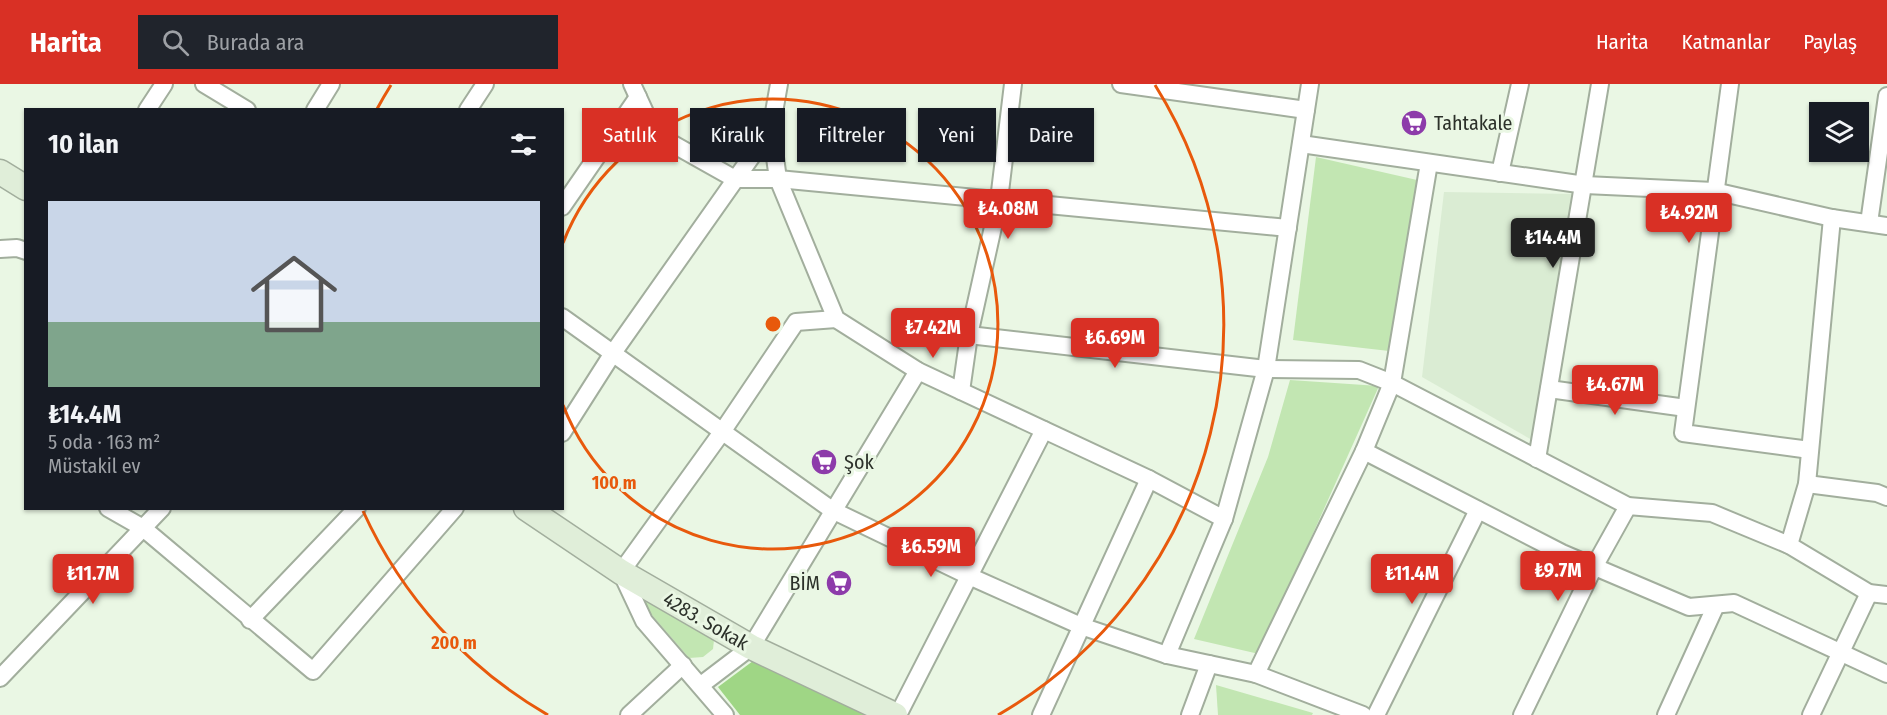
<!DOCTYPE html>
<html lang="tr">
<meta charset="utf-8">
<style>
:root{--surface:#171b24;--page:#20242c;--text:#f1f3f6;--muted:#9ea1a6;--accent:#d93025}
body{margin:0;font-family:"Fira Sans Condensed",sans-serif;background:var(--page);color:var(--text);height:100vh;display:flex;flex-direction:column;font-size:22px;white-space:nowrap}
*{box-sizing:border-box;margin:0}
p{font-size:20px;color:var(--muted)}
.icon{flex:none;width:33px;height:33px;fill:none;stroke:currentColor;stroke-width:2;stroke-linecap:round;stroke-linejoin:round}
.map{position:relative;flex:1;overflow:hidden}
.side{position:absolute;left:24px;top:24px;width:540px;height:402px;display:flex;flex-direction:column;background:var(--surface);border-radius:0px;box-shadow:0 2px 4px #0004}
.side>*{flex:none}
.hud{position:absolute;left:582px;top:24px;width:570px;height:54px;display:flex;gap:12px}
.controls{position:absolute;left:1809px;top:18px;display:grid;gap:12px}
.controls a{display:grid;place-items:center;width:60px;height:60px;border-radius:0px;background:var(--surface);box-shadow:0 2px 4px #0004;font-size:30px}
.price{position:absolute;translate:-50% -51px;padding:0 14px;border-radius:6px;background:var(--accent);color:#fff;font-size:20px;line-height:39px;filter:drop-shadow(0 2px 3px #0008)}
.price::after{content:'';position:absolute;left:50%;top:36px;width:18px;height:14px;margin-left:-9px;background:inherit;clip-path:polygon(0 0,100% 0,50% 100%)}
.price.on{background:#222;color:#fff}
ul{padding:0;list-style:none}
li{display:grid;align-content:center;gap:12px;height:318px;padding:0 24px}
li span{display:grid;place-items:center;height:186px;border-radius:0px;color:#555}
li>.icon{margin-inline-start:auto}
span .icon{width:108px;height:108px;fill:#fffc;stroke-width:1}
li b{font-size:26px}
h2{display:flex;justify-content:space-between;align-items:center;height:72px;padding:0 24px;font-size:26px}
.chip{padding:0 21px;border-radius:0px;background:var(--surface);box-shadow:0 2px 4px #0004;font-size:21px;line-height:54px}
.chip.on{background:var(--accent);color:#fff}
header{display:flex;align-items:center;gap:36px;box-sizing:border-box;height:84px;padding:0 30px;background:var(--accent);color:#fff}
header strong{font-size:28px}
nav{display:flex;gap:33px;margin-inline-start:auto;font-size:21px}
.search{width:420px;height:54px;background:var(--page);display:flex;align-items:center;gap:15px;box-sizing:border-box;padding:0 21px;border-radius:0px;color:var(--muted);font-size:22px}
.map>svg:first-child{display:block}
</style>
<header>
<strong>Harita</strong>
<div class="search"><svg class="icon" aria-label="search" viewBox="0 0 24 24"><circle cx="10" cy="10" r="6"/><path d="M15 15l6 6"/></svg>Burada ara</div>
<nav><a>Harita</a><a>Katmanlar</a><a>Paylaş</a></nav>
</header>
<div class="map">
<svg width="1887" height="631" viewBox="0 0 1887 631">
<rect width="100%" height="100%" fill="#eaf7e4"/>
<path fill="#daecd3" d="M1444,108L1573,110L1532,356L1422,293Z"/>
<g fill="#c2e6b2">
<path d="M1316,73L1417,96L1389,267L1293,256Z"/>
<path d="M1290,296L1379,302L1259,570L1194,555L1268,373Z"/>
<path d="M637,508L714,556L713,565L703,573L689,574L645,523Z"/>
<path d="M1216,601L1313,629L1312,631H1218Z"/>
</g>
<path fill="#9fd685" d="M753,577L871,631H740L718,603Z"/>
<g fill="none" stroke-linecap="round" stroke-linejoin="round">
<defs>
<g id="street">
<path d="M204,0L247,26"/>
<path d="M632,0L655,50L735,95H778L1288,144"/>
<path d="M779,0L771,45L778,95L836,235L918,287L1149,395L1224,435"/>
<path d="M1121,0L1306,26"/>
<path d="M1730,0L1683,349L1810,366"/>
<path d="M147,26L164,0"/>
<path d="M315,26L331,0"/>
<path d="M468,26L485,0"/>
<path d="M1301,60L1585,101L1714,107L1832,134L1887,142"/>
<path d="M1500,89L1520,0"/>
<path d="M562,123L638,13"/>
<path d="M1869,139L1887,12"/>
<path d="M0,165L17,164L26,167"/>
<path d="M562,233L832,426L969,492L1081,542L1167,571L1256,590L1363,631"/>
<path d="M969,251L1266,285L1359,286L1392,299L1628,422L1712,429L1789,461L1869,509L1887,511"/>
<path d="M1549,305L1686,324"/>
<path d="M961,307L969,251L999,116L1013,0"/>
<path d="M562,349L613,269L771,45"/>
<path d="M1364,367L1562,469L1689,523L1734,519L1887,590"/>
<path d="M1537,375L1600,0"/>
<path d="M1807,400L1877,409L1887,413"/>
<path d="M108,424L143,444L313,587L455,424"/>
<path d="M1789,461L1807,400L1832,134"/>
<path d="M250,536L357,424"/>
<path d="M1167,571L1224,435L1266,285L1310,0"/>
<path d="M1256,590L1364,367L1392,299L1429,79"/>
<path d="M0,594L162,424"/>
<path d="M701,601L751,563L918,287"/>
<path d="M629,631L683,581"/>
<path d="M725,631L644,537L621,488L722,348L796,238L836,235"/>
<path d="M898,631L1044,346"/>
<path d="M1041,631L1149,395"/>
<path d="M1190,631L1209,580"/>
<path d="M1376,631L1478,426"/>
<path d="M1522,631L1594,483L1628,422"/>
<path d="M1666,631L1716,521"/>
<path d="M1811,631L1869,509"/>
</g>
<g id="secondary">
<path d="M0,88L26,104"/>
<path d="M526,424L621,488L751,563L895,631"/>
</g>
</defs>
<use href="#street" stroke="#a2ae9d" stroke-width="20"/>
<use href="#secondary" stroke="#a2ae9d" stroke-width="27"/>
<use href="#street" stroke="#fff" stroke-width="16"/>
<use href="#secondary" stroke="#e0eed9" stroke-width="24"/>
</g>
<g fill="none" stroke="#e8590c" stroke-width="3">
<path d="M563 159A225 225 0 1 1 563 321"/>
<path d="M548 631A451 451 0 0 1 363 427M377 25A451 451 0 0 1 391 1M1155 1A451 451 0 0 1 998 631"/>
</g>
<defs>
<symbol id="supermarket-disc" viewBox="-11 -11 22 22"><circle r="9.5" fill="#8d3baa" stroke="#eaf7e4"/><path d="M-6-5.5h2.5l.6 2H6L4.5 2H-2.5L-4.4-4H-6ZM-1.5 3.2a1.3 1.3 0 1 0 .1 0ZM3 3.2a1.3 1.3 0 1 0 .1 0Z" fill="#fff"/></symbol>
</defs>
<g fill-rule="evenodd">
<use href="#supermarket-disc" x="1399" y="24" width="30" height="30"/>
<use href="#supermarket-disc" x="809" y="363" width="30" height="30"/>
<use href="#supermarket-disc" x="824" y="484" width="30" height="30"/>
</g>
<g text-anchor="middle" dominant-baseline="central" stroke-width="6" stroke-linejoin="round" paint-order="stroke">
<g font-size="20" fill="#2c312a" stroke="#eaf7e4" text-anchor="start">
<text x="1434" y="39">Tahtakale</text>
<text x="844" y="378">Şok</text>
<text x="820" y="499" text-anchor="end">BİM</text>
</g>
<g font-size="20" fill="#2c312a" stroke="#eaf7e4">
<text transform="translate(706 537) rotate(30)">4283. Sokak</text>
</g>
</g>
<circle cx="773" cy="240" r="9" fill="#e8590c" stroke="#eaf7e4" stroke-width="3"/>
<g font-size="18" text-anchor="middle" font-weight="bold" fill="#e8590c" stroke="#eaf7e4" stroke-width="6" stroke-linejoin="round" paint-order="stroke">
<text x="614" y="405">100 m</text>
<text x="454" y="565">200 m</text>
</g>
</svg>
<div class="controls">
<a><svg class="icon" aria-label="layers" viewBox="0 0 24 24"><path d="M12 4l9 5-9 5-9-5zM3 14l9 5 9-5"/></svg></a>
</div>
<b class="price" style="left:1008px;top:156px">₺4.08M</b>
<b class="price" style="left:1689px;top:160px">₺4.92M</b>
<b class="price on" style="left:1553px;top:185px">₺14.4M</b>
<b class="price" style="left:933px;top:275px">₺7.42M</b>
<b class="price" style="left:1115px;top:285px">₺6.69M</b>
<b class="price" style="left:1615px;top:332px">₺4.67M</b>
<b class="price" style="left:931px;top:494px">₺6.59M</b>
<b class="price" style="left:1558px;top:518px">₺9.7M</b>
<b class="price" style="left:93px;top:521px">₺11.7M</b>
<b class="price" style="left:1412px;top:521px">₺11.4M</b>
<div class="hud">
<a class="chip on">Satılık</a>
<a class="chip">Kiralık</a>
<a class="chip">Filtreler</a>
<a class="chip">Yeni</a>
<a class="chip">Daire</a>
</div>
<section class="side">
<h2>10 ilan<svg class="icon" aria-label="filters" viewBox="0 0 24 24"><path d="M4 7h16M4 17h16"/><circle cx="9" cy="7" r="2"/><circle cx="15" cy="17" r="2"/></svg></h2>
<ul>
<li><span style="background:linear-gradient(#c9d6e8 65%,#7fa58c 0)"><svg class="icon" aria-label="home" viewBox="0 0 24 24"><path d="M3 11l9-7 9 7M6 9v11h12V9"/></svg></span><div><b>₺14.4M</b><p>5 oda · 163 m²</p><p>Müstakil ev</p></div></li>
</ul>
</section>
</div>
